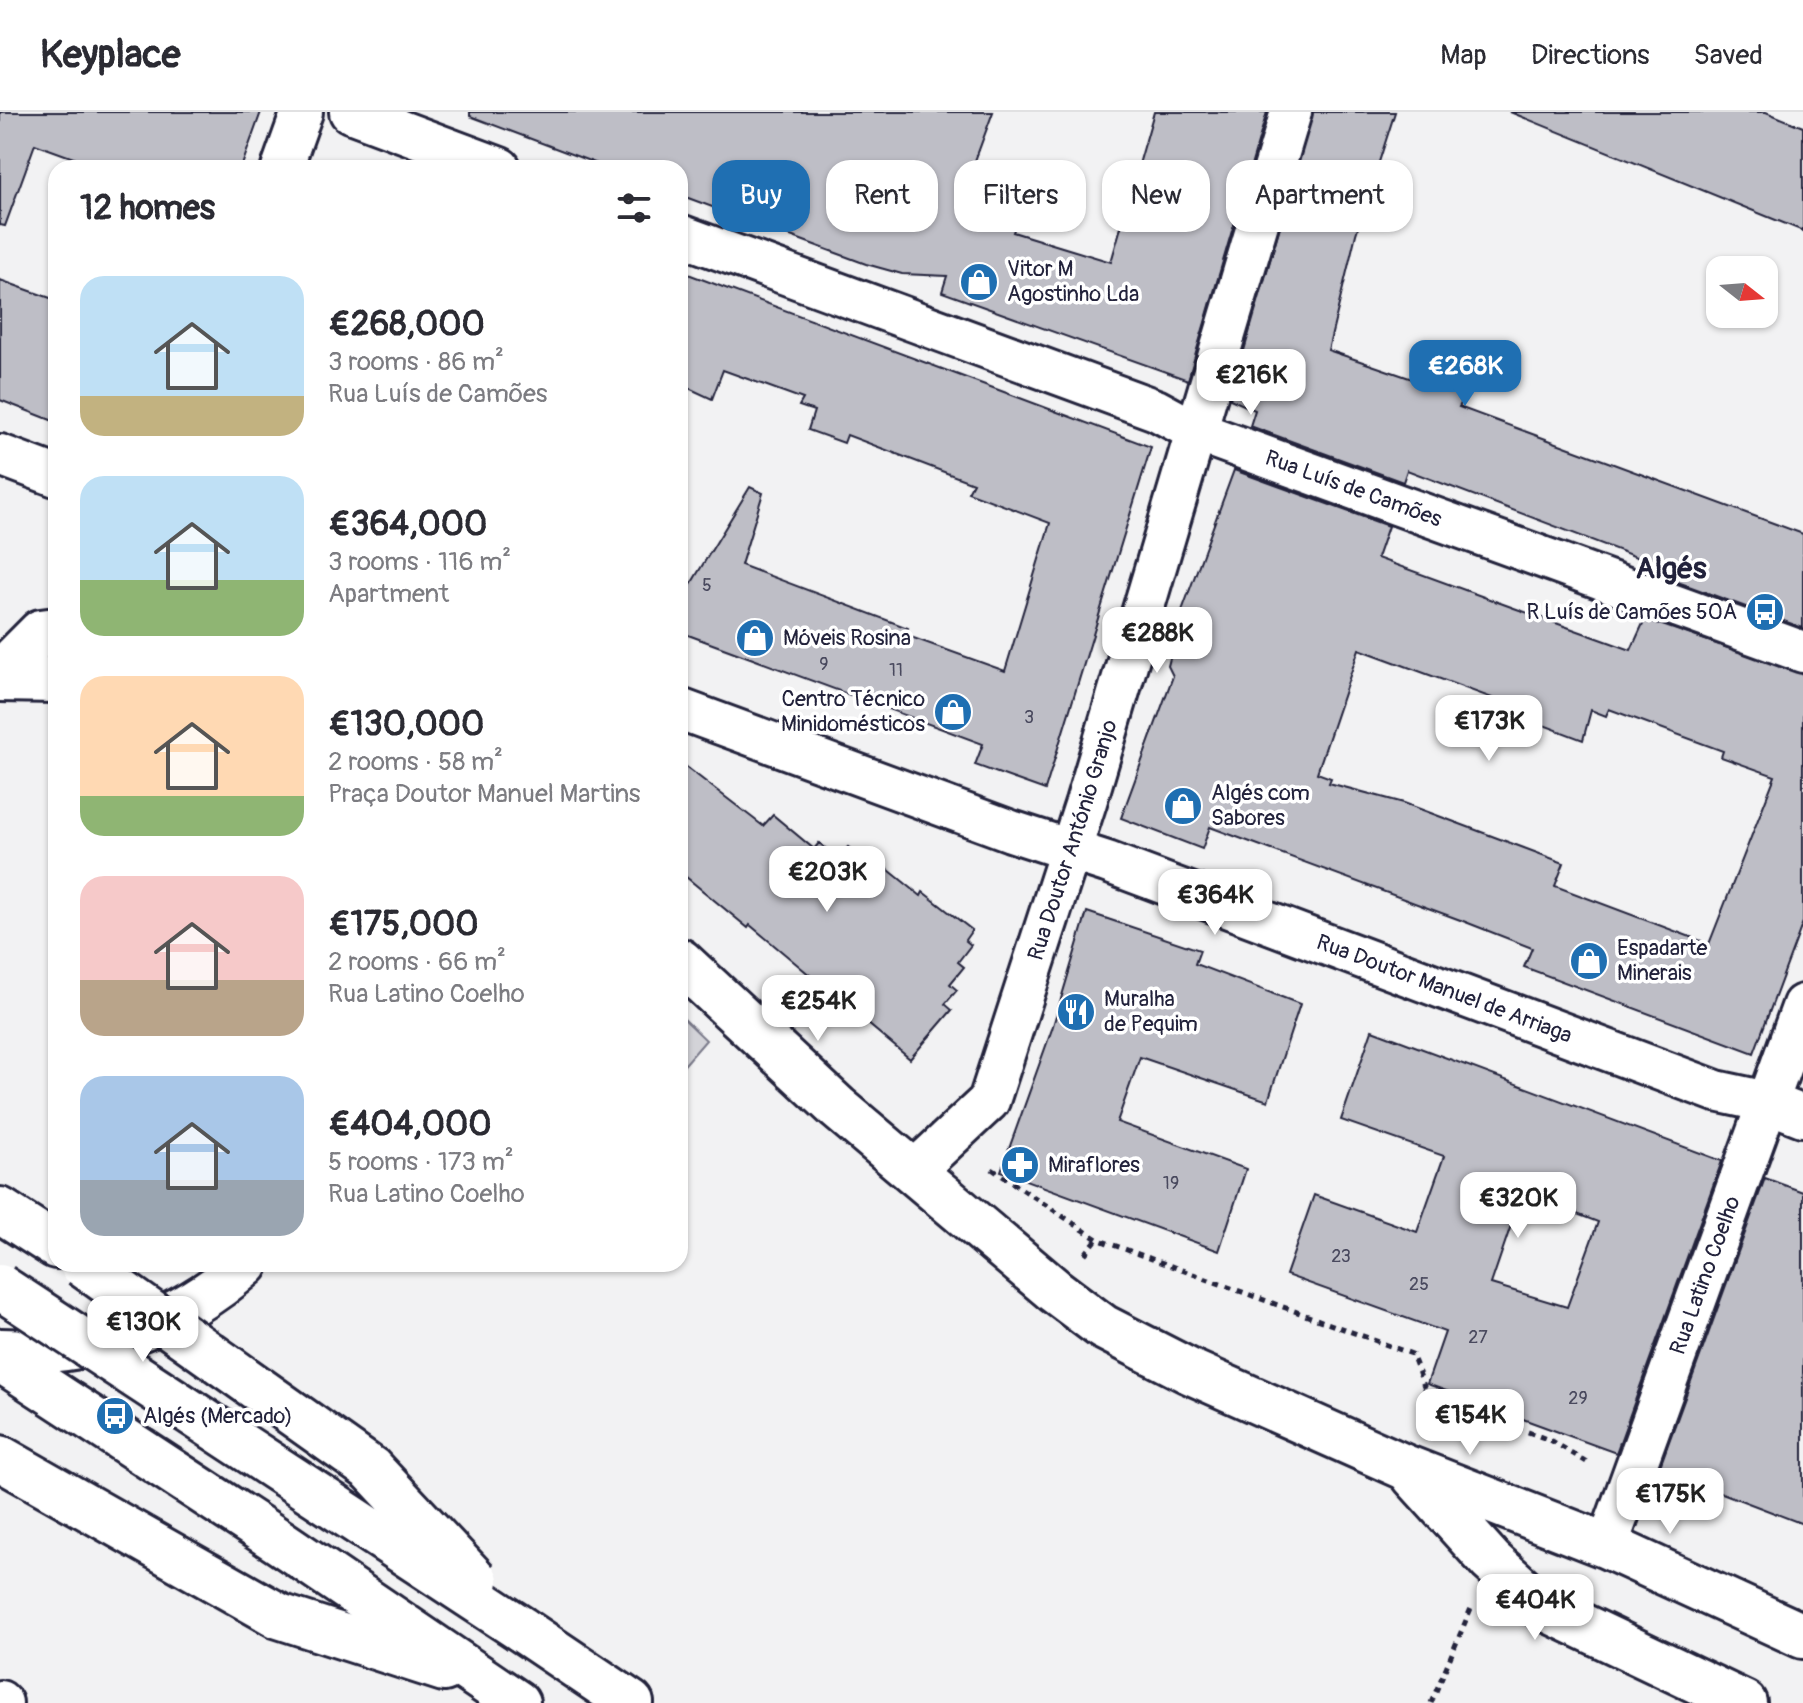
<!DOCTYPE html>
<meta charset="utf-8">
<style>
:root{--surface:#fff;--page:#f2f2f3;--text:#2b2b33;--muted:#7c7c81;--line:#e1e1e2;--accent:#1f6fb2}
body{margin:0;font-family:Pangolin,sans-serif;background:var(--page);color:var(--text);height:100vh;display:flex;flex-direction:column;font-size:30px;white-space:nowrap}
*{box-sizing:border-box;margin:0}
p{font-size:26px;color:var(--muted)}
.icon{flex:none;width:44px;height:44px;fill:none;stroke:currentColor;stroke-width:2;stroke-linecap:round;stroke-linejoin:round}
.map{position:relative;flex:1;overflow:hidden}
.drawer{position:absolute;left:48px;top:48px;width:640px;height:1112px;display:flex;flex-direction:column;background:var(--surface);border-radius:24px;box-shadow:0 2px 6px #0004}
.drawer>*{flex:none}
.guide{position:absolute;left:712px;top:48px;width:760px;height:72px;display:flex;gap:16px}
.needle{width:52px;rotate:107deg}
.fabs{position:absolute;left:1706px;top:144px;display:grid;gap:16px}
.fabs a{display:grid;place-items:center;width:72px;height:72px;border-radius:16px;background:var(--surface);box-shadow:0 2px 6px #0004;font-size:40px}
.price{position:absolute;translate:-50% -68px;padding:0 18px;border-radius:16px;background:#fff;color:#222;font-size:26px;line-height:52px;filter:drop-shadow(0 2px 4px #0008)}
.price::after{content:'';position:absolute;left:50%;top:48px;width:24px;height:18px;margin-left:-12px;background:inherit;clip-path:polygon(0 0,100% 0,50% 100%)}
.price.selected{background:var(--accent);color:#fff}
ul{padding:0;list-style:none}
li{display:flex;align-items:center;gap:24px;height:200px;padding:0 32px}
li span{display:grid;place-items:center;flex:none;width:224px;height:160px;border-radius:24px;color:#555}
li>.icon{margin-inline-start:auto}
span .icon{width:96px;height:96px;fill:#fffc;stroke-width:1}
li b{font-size:34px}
h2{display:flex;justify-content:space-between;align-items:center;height:96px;padding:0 32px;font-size:34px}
.chip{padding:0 28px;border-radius:24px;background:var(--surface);box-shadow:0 2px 6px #0004;font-size:28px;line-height:72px}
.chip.selected{background:var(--accent);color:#fff}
header{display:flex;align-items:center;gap:48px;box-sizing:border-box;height:112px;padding:0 40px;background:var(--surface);border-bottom:2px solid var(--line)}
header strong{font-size:38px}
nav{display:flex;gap:44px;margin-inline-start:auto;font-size:28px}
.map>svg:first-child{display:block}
</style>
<header>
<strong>Keyplace</strong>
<nav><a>Map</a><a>Directions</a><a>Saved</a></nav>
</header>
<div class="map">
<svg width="1803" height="1591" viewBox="0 0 1803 1591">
<rect width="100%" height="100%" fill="#f2f2f3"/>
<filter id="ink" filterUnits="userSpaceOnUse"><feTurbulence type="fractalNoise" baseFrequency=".0125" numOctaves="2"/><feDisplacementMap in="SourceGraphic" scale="16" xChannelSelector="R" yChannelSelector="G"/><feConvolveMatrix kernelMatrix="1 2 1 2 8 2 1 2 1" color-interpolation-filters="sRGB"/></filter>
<g filter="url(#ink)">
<path fill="#d3d3d8" stroke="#7a7a8a" stroke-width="2" d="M680,903L706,928L680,958Z"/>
<g fill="#bebec6" stroke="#22223b" stroke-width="2" fill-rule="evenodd">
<path d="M0,0H261L241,56H101L35,32L5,114L0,113Z"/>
<path d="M470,0H993L962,84L1019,105L1013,120L1111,150L1154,0H1267L1188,268L942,180L947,164L902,162L866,152L680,83V56H608L470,4Z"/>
<path d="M1313,0H1395L1356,122L1328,238L1465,285L1459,295L1803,422V516L1664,465L1668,457L1407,358L1403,370L1250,314L1255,298L1230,287Z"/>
<path d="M1510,0H1766L1803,15V119Z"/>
<path d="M680,159L1151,335L1045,678L975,653L983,632L680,520V490L750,375L763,381L741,453L908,516L905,523L1005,559L1050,411L968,380L973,371L847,323L844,331L808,318L814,299L799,294L803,287L723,258L712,287L680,272Z"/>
<path d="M0,168L56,188V310L0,288Z"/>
<path d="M1234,358L1388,414L1377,446L1514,496L1631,538L1645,507L1803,562V810L1754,941L1524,855L1532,836L1463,809L1210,715L1202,737L1121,706L1173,564L1168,554L1183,496ZM1359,537L1503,590L1501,597L1583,628L1591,598L1606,604L1609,597L1723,639L1721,645L1775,664L1709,832L1555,774L1564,751L1404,691L1329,671L1331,666L1317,661Z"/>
<path d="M680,650L763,714L773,703L814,737L819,731L838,746L848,735L878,760L884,754L921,784L923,780L972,818L965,828L971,833L958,850L964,855L950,872L957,878L945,892L952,898L910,947L750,813L748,816L680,760Z"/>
<path d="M1087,800L1200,838L1195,852L1300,892L1268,989L1140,945L1117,1010L1246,1057L1219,1139L1001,1059L1052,917Z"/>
<path d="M1372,918L1722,1049L1616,1341L1427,1272L1445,1220L1286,1163L1314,1083L1417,1120L1444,1044L1341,1008ZM1522,1081L1598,1110L1567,1195L1491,1172Z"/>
<path d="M1765,1066L1803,1080V1412L1659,1357Z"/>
</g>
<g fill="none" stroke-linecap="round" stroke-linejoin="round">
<defs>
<g id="street">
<path d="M350,0L500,56"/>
<path d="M282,56L302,0"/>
<path id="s1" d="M680,123L1156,298L1195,319L1803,540"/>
<path d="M0,343L56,364"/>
<path id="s2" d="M680,597L1011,719L1107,750L1716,979L1767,990L1803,1004"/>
<path id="s3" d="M913,1060L989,989L1086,690L1291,0"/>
<path id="s4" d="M1607,1434L1803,893"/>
<path d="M0,1589L2,1591"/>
</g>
<g id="secondary">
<path d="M0,561L41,520L56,518"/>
<path d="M0,567L56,568"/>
<path d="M680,849L838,996L1055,1179L1103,1215L1189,1259L1407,1356L1607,1434L1803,1524"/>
<path d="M0,1239C90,1244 179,1212 246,1152"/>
<path d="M1414,1364L1491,1449L1542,1495L1744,1591"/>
</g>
<g id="highway">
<path d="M0,1098L56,1134"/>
<path d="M0,1247L280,1430L517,1591"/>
<path d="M0,1346L279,1504L444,1557"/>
<path d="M521,1517L631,1591"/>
</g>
</defs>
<use href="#street" stroke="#22223b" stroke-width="46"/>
<use href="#secondary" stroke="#22223b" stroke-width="50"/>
<use href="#highway" stroke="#22223b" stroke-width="50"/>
<g stroke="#22223b" stroke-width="5" stroke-dasharray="6 6" stroke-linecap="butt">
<path d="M992,1057L1097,1127L1412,1242L1427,1282L1552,1329L1590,1352"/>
<path d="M1085,1142L1097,1127"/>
<path d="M1431,1591L1472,1494"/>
</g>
<use href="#street" stroke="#fff" stroke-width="40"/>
<use href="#secondary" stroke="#fff" stroke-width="44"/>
<use href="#highway" stroke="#fff" stroke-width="44"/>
<defs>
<g id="highway-bridge">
<path d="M82,1152L371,1357L476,1469"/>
<path d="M0,1175L521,1517"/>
</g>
</defs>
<use href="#highway-bridge" stroke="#22223b" stroke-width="50" stroke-linecap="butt"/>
<use href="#highway-bridge" stroke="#fff" stroke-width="44"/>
</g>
</g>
<defs>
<symbol id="shop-disc" viewBox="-11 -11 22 22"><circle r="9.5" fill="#1f6fb2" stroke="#fff"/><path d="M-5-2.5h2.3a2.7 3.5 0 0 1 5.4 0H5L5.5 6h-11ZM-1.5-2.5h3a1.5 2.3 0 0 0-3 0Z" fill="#fff"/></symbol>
<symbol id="bus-disc" viewBox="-11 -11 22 22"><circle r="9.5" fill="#1f6fb2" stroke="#fff"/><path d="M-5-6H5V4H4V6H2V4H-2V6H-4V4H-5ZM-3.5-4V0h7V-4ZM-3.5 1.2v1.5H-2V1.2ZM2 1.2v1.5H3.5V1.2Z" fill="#fff"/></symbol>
<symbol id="restaurant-disc" viewBox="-11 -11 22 22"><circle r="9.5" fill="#1f6fb2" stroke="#fff"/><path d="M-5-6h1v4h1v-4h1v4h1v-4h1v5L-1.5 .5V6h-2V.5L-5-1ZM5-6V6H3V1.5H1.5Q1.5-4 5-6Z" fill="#fff"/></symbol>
<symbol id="pharmacy-disc" viewBox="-11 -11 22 22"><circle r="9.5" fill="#1f6fb2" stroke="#fff"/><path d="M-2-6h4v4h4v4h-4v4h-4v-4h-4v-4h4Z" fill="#fff"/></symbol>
</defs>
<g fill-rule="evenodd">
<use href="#shop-disc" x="957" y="148" width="44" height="44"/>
<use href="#bus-disc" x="1743" y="478" width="44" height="44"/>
<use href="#shop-disc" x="733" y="504" width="44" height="44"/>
<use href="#shop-disc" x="931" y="578" width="44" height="44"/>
<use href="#shop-disc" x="1161" y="672" width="44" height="44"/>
<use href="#shop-disc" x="1567" y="827" width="44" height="44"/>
<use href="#restaurant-disc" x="1054" y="878" width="44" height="44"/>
<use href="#pharmacy-disc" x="998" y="1031" width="44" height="44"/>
<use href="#bus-disc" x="93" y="1282" width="44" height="44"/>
</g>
<g text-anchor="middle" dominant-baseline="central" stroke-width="7" stroke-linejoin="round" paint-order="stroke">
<g font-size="18" fill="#49495e">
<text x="707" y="473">5</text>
<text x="824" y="552">9</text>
<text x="896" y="558">11</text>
<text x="1029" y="605">3</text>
<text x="1171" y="1071">19</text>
<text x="1341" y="1144">23</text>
<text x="1419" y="1172">25</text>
<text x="1478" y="1225">27</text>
<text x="1578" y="1286">29</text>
</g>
<g font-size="22" fill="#22223b" stroke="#fff" text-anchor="start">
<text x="1007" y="157">Vitor M<tspan x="1007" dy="25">Agostinho Lda</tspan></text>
<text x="1737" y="500" text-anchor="end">R Luís de Camões 50A</text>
<text x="783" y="526">Móveis Rosina</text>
<text x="925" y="587" text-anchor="end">Centro Técnico<tspan x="925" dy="25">Minidomésticos</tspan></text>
<text x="1211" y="681">Algés com<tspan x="1211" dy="25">Sabores</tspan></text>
<text x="1617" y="836">Espadarte<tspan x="1617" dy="25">Minerais</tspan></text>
<text x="1104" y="887">Muralha<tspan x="1104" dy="25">de Pequim</tspan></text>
<text x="1048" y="1053">Miraflores</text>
<text x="143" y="1304">Algés (Mercado)</text>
</g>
<g font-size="22" fill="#22223b" stroke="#fff">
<text stroke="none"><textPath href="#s1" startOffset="720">Rua Luís de Camões</textPath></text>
<text stroke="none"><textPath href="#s3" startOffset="378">Rua Doutor António Granjo</textPath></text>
<text stroke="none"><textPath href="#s2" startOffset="814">Rua Doutor Manuel de Arriaga</textPath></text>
<text stroke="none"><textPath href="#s4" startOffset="288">Rua Latino Coelho</textPath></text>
</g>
<g font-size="30" font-weight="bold" fill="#22223b" stroke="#fff">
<text x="1671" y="456">Algés</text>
</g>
</g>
</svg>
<div class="fabs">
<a><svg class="needle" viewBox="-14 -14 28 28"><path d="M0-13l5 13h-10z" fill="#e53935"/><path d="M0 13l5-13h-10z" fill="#7c7c81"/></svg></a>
</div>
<b class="price selected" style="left:1465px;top:296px">€268K</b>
<b class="price" style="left:1251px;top:305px">€216K</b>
<b class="price" style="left:1157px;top:563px">€288K</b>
<b class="price" style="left:1489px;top:651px">€173K</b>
<b class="price" style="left:827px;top:802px">€203K</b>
<b class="price" style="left:1215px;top:825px">€364K</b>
<b class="price" style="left:818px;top:931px">€254K</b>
<b class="price" style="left:1518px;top:1128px">€320K</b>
<b class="price" style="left:143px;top:1252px">€130K</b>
<b class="price" style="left:1470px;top:1345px">€154K</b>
<b class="price" style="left:1670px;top:1424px">€175K</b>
<b class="price" style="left:1535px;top:1530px">€404K</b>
<div class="guide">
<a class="chip selected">Buy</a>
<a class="chip">Rent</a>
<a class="chip">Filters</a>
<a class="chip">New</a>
<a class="chip">Apartment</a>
</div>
<section class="drawer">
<h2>12 homes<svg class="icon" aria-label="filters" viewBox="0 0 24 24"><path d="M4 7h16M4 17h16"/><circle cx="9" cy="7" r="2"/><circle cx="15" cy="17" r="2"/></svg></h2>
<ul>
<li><span style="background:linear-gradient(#bfe0f5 75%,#c2b280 0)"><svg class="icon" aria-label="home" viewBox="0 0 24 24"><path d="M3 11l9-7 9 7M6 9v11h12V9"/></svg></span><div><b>€268,000</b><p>3 rooms · 86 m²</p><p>Rua Luís de Camões</p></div></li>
<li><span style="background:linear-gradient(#bfe0f5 65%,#8fb573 0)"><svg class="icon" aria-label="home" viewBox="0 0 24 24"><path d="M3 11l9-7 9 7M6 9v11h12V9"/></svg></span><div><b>€364,000</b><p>3 rooms · 116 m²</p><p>Apartment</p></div></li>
<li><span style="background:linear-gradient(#ffd9b3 75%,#8fb573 0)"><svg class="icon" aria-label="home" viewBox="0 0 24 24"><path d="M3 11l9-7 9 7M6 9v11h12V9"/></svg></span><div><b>€130,000</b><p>2 rooms · 58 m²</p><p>Praça Doutor Manuel Martins</p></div></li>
<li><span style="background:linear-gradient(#f6c9c9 65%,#b9a48a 0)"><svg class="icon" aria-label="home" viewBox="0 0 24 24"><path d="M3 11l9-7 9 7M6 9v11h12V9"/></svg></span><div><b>€175,000</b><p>2 rooms · 66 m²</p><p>Rua Latino Coelho</p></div></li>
<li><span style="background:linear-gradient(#a9c7e8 65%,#9aa5b1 0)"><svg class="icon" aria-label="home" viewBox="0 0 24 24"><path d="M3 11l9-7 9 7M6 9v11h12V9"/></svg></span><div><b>€404,000</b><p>5 rooms · 173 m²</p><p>Rua Latino Coelho</p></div></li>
</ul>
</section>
</div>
